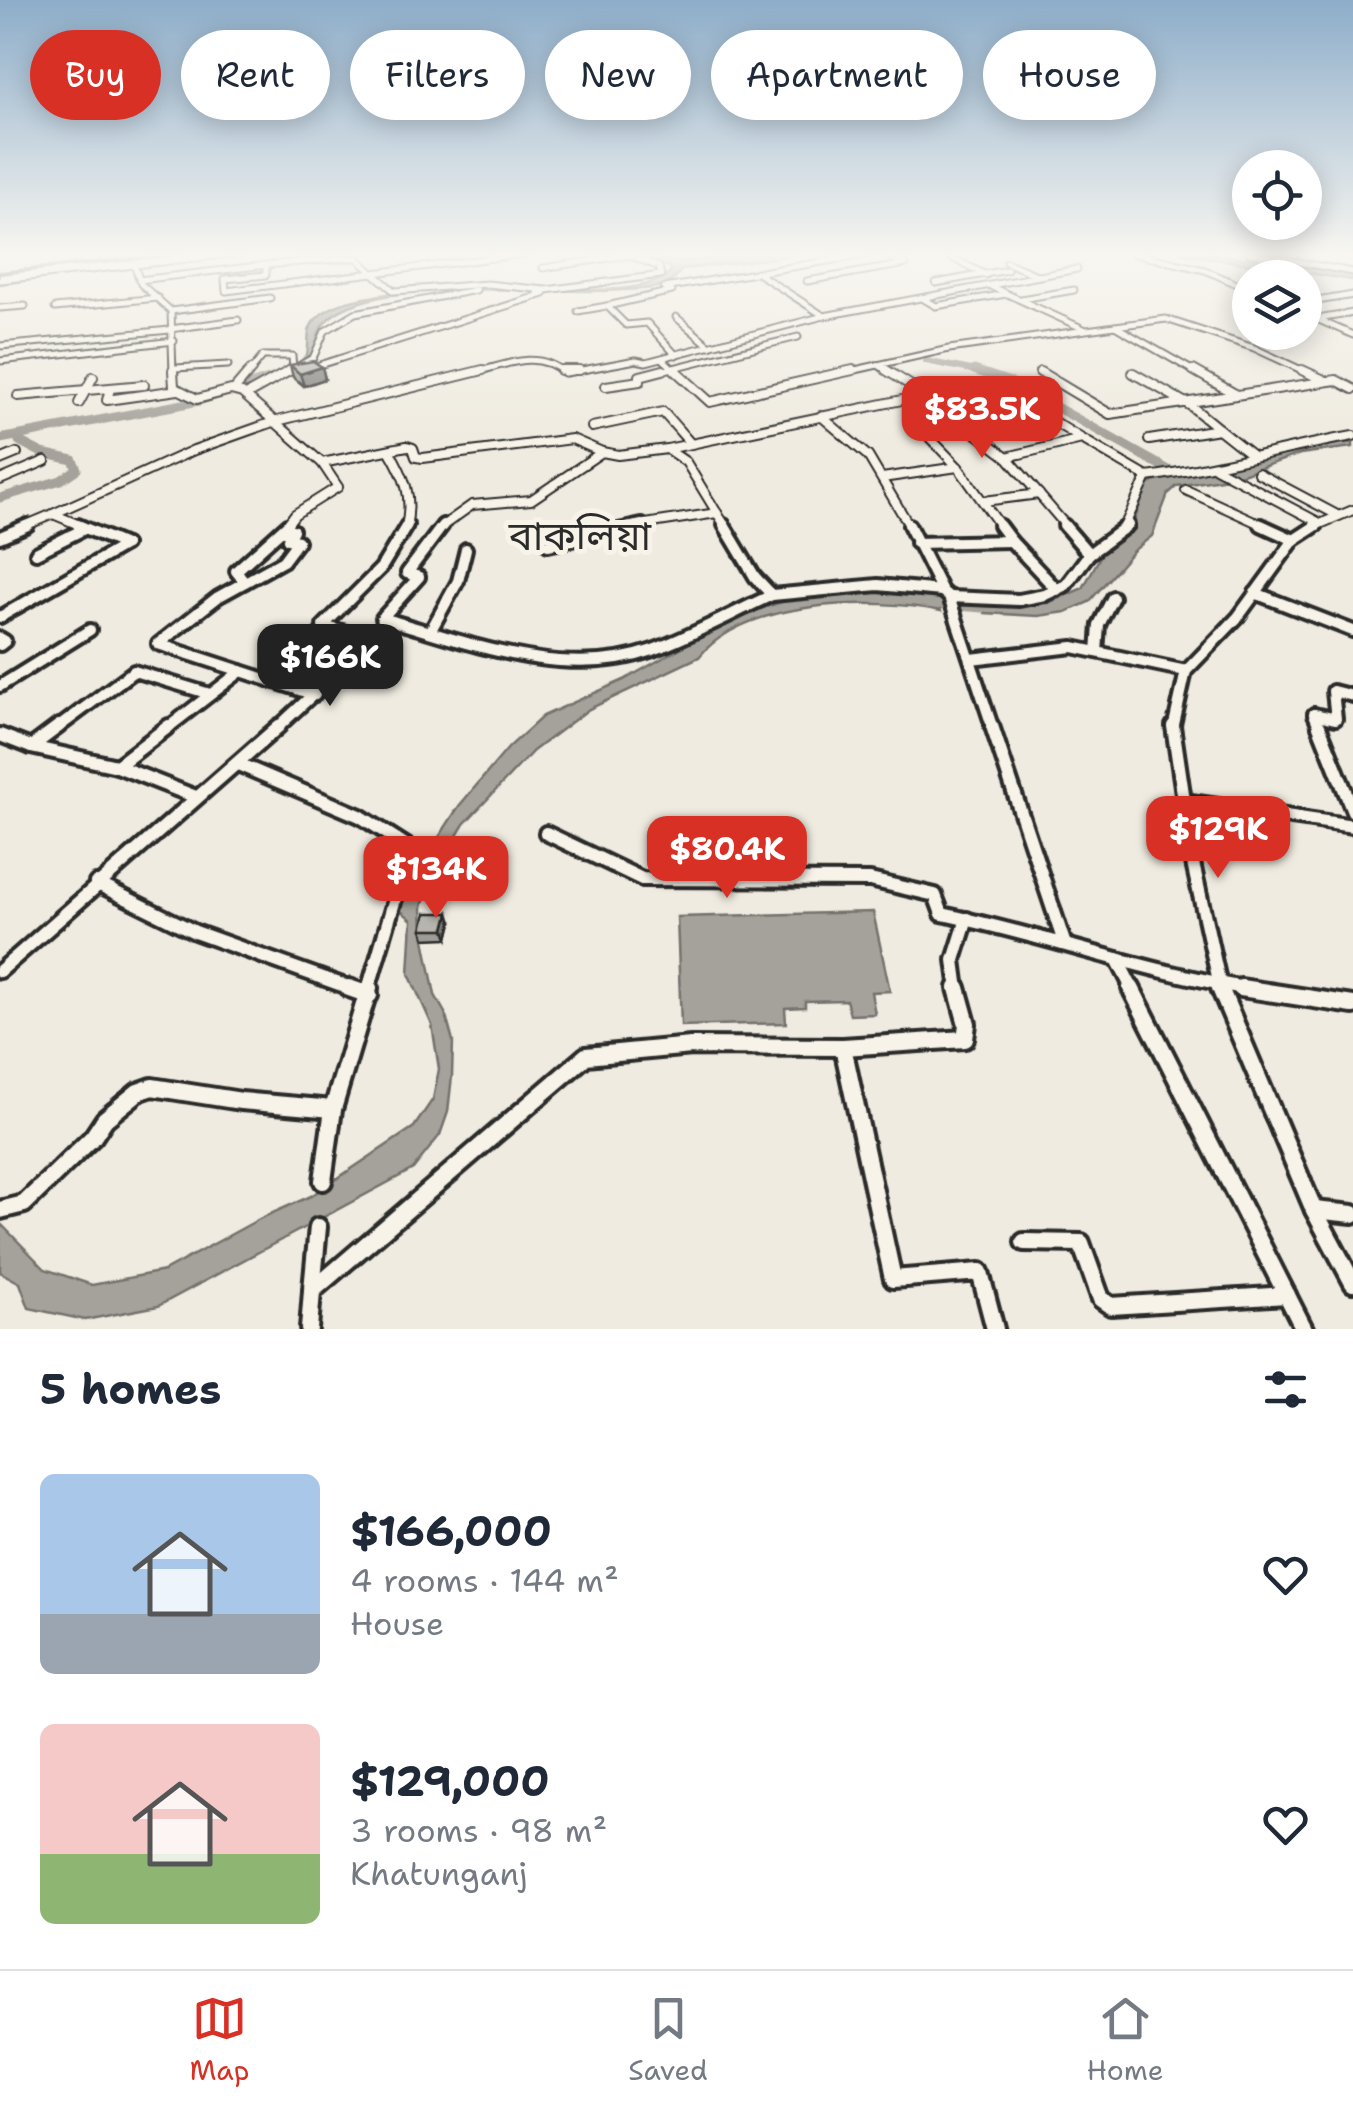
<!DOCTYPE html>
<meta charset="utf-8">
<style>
:root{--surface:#fff;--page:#f2f2f3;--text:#1f2937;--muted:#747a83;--line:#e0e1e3;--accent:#d93025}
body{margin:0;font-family:"Shantell Sans","Noto Sans Bengali",sans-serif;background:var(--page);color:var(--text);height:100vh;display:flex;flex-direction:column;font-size:38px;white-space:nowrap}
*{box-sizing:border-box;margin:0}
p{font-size:32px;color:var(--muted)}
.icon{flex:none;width:55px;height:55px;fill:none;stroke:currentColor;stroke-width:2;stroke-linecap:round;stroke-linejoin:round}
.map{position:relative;height:1329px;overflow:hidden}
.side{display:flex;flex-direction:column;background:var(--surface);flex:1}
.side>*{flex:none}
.hud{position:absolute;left:30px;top:30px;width:1295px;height:90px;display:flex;gap:20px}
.fabs{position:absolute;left:1232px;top:150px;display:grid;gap:20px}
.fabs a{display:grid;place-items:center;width:90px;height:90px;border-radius:50%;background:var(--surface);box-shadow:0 5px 25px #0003;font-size:50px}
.price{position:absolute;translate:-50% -85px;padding:0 22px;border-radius:20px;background:var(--accent);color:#fff;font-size:32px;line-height:65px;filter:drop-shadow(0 2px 5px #0008)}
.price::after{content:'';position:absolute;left:50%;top:60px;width:30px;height:22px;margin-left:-15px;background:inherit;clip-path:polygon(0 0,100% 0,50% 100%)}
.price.current{background:#222;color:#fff}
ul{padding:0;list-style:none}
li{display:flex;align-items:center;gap:30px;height:250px;padding:0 40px}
li span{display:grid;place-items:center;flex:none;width:280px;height:200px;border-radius:15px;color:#555}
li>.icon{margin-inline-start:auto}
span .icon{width:120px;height:120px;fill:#fffc;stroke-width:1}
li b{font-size:42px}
h2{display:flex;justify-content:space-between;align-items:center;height:120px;padding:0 40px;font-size:42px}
.pill{padding:0 35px;border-radius:45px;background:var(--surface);box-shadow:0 5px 25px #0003;font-size:35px;line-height:90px}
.pill.current{background:var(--accent);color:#fff}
.menu{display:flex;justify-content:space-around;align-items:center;height:140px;border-top:2px solid var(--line);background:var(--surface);font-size:28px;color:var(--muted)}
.menu a{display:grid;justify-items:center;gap:5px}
.menu .current{color:var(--accent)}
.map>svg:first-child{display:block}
</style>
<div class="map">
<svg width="1353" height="1329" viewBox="0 0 1353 1329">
<rect width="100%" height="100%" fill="#efebe0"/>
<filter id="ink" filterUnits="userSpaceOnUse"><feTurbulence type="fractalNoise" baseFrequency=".01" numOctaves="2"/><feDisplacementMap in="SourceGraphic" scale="20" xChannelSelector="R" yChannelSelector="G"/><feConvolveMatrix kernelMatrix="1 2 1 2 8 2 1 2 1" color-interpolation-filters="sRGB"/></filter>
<g filter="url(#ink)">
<g fill="#a4a29a" stroke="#74726e" stroke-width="2.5">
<path d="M628,253L678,262L767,253H812L684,269C677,273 674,281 667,284C655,290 635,289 622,290C553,296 374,272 326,321C316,332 318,344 312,356L296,366L307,355C310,342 305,330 316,319C332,302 360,299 381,295C419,289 459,284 497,285C538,286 642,302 671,271L670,267Z"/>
<path d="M1179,253H1209L1353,274V280Z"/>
<path d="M1353,442V447L1300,454L1234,477L1177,486L1168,494L1152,536L1133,551L1089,602L1066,612L1038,616L985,613L980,603H1048L1083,588L1108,542L1134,522L1147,485L1175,472L1214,470L1281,450Z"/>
<path d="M881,590L937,596L941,611C874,597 746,599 699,657L589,709L533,751L464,824L430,881L422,907L423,934L435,995L445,1013L453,1041L452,1076L448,1112L440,1135L413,1169L158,1306L85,1320L29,1308L20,1283L0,1272V1223L45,1269L92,1285L164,1271L261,1218L311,1196L414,1127L433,1099L439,1069L432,1025L409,974L412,920L401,911V901L425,868L430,851L459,806L509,747L543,716L624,680L737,616L788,600Z"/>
<path d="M873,912L890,991L871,992L875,1014L850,1015L846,1000L805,1001V1007L785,1008L786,1023L681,1026L677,917Z"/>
</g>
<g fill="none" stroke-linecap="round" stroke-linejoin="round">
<path stroke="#a4a29a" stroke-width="6" d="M926,361L986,373"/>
<g stroke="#a4a29a" stroke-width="9">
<path d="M974,370L1013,383L1183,478"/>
<path d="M0,439L199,401L272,378"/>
<path d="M0,498L61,480L77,469L73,460L42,453L19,441"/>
</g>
<path stroke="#a4a29a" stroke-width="11" d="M925,602L982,607"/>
<defs>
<g id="street-far4">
<path d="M942,253L986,275"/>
<path d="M1132,253L1205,270L1250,290"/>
<path d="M1249,253L1353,272"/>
<path d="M348,258H357L373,273L226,291L225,279L266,275V265Z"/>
<path d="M1006,262L1039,276"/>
<path d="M134,265L141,284L171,311L173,373"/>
<path d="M543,268L629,255"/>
<path d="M756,272L824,316"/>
<path d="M373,273L394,291L487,284L546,290L661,275L659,267L624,253"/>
<path d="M373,273L532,253"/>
<path d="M1279,278L1296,274"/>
<path d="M0,280L242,253"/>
<path d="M139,280L266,265"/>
<path d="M807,281L906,264L881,253"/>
<path d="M936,283L1007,270"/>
<path d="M992,287L1084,329"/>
<path d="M922,298L936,306L1006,294"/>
<path d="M1021,299L1074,290"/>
<path d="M1305,303L1353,295"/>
<path d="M0,308L25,306"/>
<path d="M55,308L158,298"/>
<path d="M171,311L270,298"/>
<path d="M578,311L607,306"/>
<path d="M1305,314L1353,335"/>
<path d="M676,317L710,346"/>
<path d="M1318,319L1353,313"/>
<path d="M1115,326L1197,373"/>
<path d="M170,329L238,320"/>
<path d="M0,346L170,330"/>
<path d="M676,355L647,323L626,325L607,306L672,291L664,288L876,253"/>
<path d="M663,359L678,373"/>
<path d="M0,361L174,341"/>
<path d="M878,365L890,373"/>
<path d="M175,368L228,365"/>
<path d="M249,373L263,356H292L293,370L310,368L544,294L538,293"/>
<path d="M286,373L313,358L325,331L355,313L476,290"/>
<path d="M473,373C505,365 537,349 564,373"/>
<path d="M566,373L636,360L646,362L824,316L1077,269"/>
<path d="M653,373L798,337"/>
<path d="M842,373L949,349L1166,319L1254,348L1308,373"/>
</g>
<g id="street-far3">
<path d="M173,370L174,387L197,399L231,390L242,393L322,463L407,446L413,448L416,457L423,458L572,439L602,452"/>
<path d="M561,370H579"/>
<path d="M675,370L710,402L853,370"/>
<path d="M886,370L926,395L1007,457L1067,527"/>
<path d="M1193,370L1235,394"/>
<path d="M1302,370L1326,381"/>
<path d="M1040,372L1110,414L1336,380L1353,389"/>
<path d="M1133,373L1191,406L1219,429L1149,440"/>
<path d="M606,386L640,381V376L663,370"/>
<path d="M110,389L107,400L178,390"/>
<path d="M234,390L251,370"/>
<path d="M248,394L291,370"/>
<path d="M18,396L144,385"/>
<path d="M79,403L93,377"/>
<path d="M821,416L868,456L910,527"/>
<path d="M592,427L663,412L691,444"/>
<path d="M1219,429L1253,456"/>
<path d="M930,438L958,467L1001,527"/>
<path d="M1082,439L1147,477"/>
<path d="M667,449L926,395"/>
<path d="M389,450C405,477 413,496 406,527"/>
<path d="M1007,457L1082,439L1030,407"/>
<path d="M0,460L17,453"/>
<path d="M1216,468L1320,523"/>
<path d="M1258,473L1337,515"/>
<path d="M882,478L958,467"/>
<path d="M0,480L45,461"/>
<path d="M1186,490L1267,527"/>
<path d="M984,501L1039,494"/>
<path d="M717,513L726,527"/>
<path d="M22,527L53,514"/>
<path d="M84,527L53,514L194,450L273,422L483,370"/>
<path d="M285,527L295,514L338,487L322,463"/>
<path d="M441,527L472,505L531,500L602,452L618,455L667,449L686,462L717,513"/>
<path d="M626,527L717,513"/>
<path d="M1124,527L1147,477C1218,468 1283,448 1353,436"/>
<path d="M1313,527L1353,510"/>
</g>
<g id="street-far2">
<path d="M78,525L125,545"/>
<path d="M443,525L407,573L419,577L382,618C467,642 564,682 653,650C693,635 733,613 772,595L755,577L724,525"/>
<path d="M909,525L942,591L949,597L993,729"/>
<path d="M1064,525L1089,554"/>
<path d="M1261,525L1294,540"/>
<path d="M0,537L28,525"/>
<path d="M1011,541L1057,590"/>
<path d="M916,543L1011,541L999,525"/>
<path d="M548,545L642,525"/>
<path d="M36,553L84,529"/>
<path d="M245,582L236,571L287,525"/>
<path d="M1255,593L1353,631"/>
<path d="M772,595L878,585L942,591"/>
<path d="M949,597L1019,600L1045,595L1066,585L1089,554L1128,525"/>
<path d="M0,617L125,545"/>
<path d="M431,630L458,581L466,549"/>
<path d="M0,638L5,641L0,645"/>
<path d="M372,639L323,626L381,568L407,525"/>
<path d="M1097,652L1099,625L1113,597"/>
<path d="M971,659L1073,647L1186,671"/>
<path d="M241,671L158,644L218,597L283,561L298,541L288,539L293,530L282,531"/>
<path d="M271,681L327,627"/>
<path d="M0,686L90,630"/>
<path d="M1314,714L1320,729"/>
<path d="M1314,714L1336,719L1333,691L1353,696"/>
<path d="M56,729L134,671L210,694"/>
<path d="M166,729L241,671L315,695"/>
<path d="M276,729L392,621"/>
<path d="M1173,729L1186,671L1238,617L1294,540L1317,525"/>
</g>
<g id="street-far1">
<path d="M992,726L1064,942"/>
<path d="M1173,726L1194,868L1221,990"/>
<path d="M1319,726L1353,811"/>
<path d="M0,735L31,747L117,766L169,726"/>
<path d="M31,747L59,726"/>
<path d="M238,764L360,816L410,848L368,990"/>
<path d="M117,766L196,797"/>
<path d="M1184,801L1353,826"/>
<path d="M546,833L642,879L870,880L935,895L942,914C1048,936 1151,974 1257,990"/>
<path d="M96,883L195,932L356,990"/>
<path d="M1117,959L1133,990"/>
<path d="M0,971L279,726"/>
<path d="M958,990L954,960L967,919"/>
</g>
<g id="street">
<path d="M349,988L369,995"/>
<path d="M1131,988L1304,1329"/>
<path d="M1220,988L1314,1210L1353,1283"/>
<path d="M1241,988L1353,1005"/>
<path d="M843,1047L893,1279L980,1272L995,1329"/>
<path d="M323,1181L333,1109L369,988"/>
<path d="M0,1210L24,1204L93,1137L105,1119L138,1092L152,1087L241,1101L333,1109"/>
<path d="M1314,1210L1353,1214"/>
<path d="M1024,1242L1081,1243L1101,1299L1111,1306L1287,1295"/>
<path d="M312,1290L318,1227"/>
<path d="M309,1329L312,1291L586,1056L691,1046L843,1047L965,1039L967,1024L957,988"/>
</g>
<path id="highway" d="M205,253H232L0,281V275Z"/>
</defs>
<use href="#street-far4" stroke="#2b2b2b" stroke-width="9"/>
<use href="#street-far3" stroke="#2b2b2b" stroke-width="12"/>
<use href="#street-far2" stroke="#2b2b2b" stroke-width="18"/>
<use href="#street-far1" stroke="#2b2b2b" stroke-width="20"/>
<use href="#street" stroke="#2b2b2b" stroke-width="24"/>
<use href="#highway" stroke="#2b2b2b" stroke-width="8"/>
<use href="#street-far4" stroke="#f7f3e8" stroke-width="5"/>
<use href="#street-far3" stroke="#f7f3e8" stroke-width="8"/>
<use href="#street-far2" stroke="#f7f3e8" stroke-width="10"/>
<use href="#street-far1" stroke="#f7f3e8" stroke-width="12"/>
<use href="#street" stroke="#f7f3e8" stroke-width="16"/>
<use href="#highway" fill="#f7f3e8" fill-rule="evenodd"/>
</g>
<g fill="#9e9c96" stroke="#2b2b2b" stroke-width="2.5">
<path d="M290,365L322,367L325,379L304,386L293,377Z"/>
<path d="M452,922L448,938L425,939L422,929Z"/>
</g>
<g fill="#817f7a" stroke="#2b2b2b" stroke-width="2.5">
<path d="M322,367L325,379L304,386L300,374Z"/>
<path d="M449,913L452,922L448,938L445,929Z"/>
</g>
<g fill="#b8b5ae" stroke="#2b2b2b" stroke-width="2.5">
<path d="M313,361L322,367L300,374L290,365Z"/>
<path d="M426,913H449L445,929H422Z"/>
</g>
</g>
<linearGradient id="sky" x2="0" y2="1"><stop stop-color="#8dadc9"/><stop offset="0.58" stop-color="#f8f6f1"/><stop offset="1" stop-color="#f8f6f1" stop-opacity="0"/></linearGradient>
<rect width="1353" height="439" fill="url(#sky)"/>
<g text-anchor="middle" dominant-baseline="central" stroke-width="10" stroke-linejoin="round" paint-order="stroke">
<g font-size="40" fill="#2b2b2b" stroke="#f7f3e8">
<text x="580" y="536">বাকলিয়া</text>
</g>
</g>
</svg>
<div class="fabs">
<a><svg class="icon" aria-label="locate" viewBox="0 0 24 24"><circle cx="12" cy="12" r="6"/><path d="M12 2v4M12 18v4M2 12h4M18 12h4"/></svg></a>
<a><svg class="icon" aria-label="layers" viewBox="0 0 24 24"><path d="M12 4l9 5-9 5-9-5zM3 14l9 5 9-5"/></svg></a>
</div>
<b class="price" style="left:982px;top:461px">$83.5K</b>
<b class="price current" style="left:330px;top:709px">$166K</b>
<b class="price" style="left:1218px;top:881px">$129K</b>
<b class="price" style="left:727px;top:901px">$80.4K</b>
<b class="price" style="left:436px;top:921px">$134K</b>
<div class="hud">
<a class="pill current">Buy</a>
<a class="pill">Rent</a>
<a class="pill">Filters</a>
<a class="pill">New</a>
<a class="pill">Apartment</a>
<a class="pill">House</a>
</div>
</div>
<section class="side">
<h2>5 homes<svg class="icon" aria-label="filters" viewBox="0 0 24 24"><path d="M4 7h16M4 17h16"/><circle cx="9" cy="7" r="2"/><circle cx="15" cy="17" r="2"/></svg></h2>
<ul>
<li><span style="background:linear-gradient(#a9c7e8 70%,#9aa5b1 0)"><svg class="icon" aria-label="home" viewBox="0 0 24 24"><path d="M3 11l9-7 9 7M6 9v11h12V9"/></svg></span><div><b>$166,000</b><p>4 rooms · 144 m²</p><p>House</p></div><svg class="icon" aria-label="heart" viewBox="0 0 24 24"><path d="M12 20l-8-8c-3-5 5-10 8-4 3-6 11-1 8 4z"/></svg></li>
<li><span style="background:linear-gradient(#f6c9c9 65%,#8fb573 0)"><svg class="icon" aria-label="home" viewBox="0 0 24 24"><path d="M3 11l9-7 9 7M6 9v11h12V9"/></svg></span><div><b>$129,000</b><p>3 rooms · 98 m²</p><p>Khatunganj</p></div><svg class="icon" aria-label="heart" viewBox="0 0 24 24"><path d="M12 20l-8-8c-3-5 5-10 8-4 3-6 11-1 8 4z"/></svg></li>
</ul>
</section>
<nav class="menu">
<a class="current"><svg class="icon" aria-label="map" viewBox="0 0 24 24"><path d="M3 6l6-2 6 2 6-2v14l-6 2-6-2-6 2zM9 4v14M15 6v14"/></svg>Map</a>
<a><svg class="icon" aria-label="saved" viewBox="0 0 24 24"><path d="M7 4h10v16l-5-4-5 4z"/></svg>Saved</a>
<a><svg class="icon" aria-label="home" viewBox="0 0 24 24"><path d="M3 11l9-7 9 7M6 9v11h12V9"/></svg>Home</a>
</nav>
